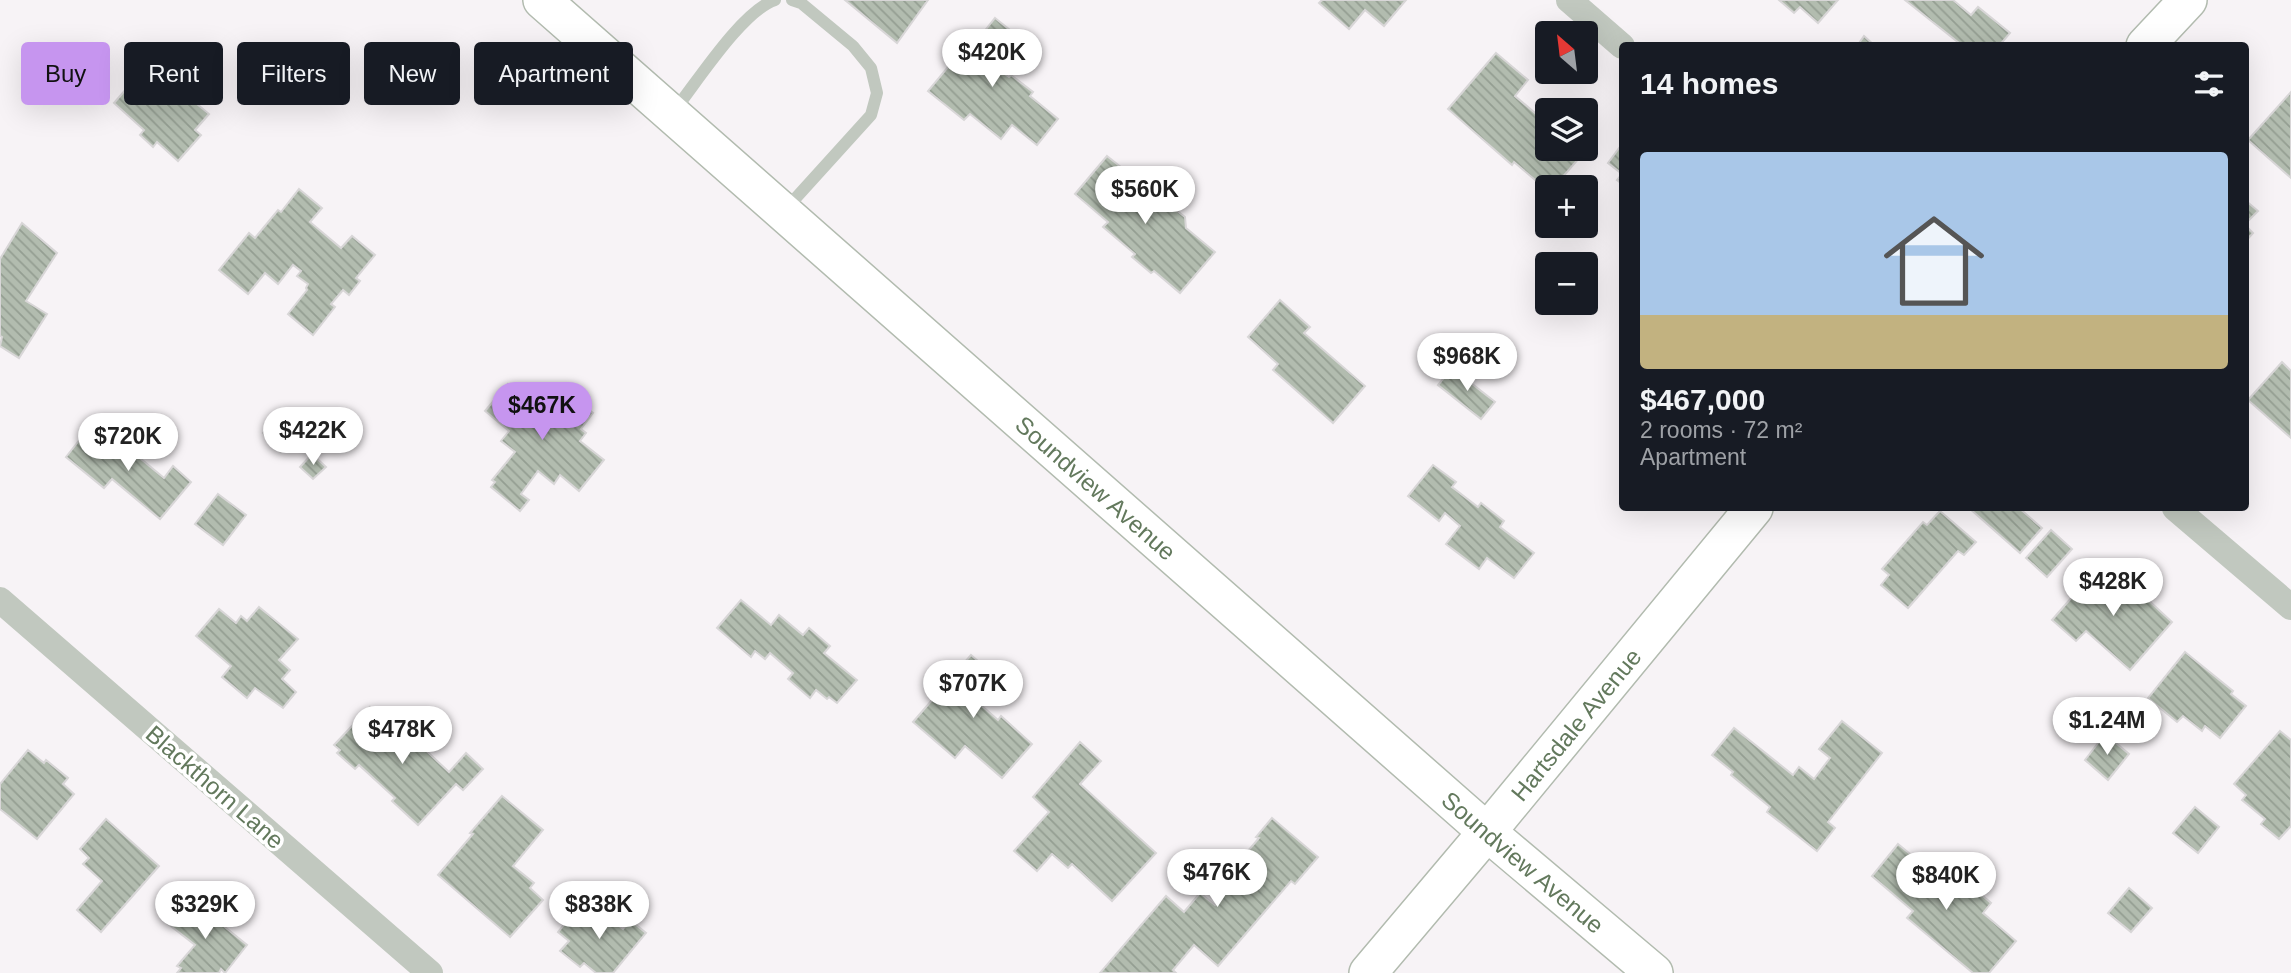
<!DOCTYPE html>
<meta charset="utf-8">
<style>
:root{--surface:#171b24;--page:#20242c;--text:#f1f3f6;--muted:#9ea1a6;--accent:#c695ef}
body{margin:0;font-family:Arial,sans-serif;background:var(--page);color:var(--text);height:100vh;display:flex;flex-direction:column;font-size:26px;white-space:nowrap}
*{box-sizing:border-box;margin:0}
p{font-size:23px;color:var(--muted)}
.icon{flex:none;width:38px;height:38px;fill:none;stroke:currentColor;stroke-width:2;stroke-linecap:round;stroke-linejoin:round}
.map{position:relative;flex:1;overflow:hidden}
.details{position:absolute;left:1619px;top:42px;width:630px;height:469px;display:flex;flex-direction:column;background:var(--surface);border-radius:7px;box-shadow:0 7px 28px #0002}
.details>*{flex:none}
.banner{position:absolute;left:21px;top:42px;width:665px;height:63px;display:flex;gap:14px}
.needle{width:46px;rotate:332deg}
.controls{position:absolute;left:1535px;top:21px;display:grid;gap:14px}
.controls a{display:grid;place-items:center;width:63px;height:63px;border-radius:7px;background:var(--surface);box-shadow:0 7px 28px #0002;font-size:35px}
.price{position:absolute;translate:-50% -60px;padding:0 16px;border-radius:24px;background:#fff;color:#222;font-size:23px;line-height:46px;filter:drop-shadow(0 2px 4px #0008)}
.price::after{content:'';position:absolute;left:50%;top:42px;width:21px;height:16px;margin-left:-10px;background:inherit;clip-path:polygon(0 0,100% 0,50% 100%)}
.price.active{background:var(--accent);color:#111}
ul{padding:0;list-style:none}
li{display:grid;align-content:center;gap:14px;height:371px;padding:0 21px}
li span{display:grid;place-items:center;height:217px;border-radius:7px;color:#555}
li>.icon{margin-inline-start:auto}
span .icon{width:126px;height:126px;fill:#fffc;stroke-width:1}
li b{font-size:30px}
h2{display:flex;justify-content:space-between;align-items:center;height:84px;padding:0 21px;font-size:30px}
.chip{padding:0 24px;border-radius:7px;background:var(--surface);box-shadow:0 7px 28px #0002;font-size:24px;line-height:63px}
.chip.active{background:var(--accent);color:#111}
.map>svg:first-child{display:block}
</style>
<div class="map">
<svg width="2291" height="973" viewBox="0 0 2291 973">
<defs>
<pattern id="building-back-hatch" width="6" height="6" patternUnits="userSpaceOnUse" patternTransform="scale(1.75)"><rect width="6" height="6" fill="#b2bcaf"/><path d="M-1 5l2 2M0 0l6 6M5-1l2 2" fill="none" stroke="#949e92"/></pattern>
</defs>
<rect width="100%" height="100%" fill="#f7f3f6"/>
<g fill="url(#building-back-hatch)" stroke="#d8d6d7" stroke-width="2">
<path d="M845,0H928L897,43Z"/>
<path d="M1322,0H1406L1384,26L1365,10L1349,29L1319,3Z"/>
<path d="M1779,0H1838L1818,23L1800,7L1794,13Z"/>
<path d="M1905,0H1953L1971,15L1978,7L2010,33L1999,46H1957L1959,43Z"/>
<path d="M995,18L1015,34L1003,50L1007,52L995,67L1009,77L1011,75L1033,92L1030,96L1058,119L1037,145L1012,125L1001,139L970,114L964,120L928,91L967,44L971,48Z"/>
<path d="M1864,36L1875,46H1857Z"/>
<path d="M1496,53L1528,80L1515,96L1542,119L1547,115V149H1587L1554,187H1547V190L1514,162L1512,165L1448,109Z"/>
<path d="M147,65L163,79L152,91L163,101L168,96L177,103L185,94L209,114L195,130L201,135L178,161L157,142L153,147L140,135L144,130L114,103Z"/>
<path d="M2291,92V178L2248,140Z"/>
<path d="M1622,144V184L1617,180L1622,174L1608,163Z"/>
<path d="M1107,156L1132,176L1128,181L1144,195L1146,192L1168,211L1176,210L1185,217L1186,228L1215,252L1180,293L1154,271L1151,273L1132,257L1135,254L1103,227L1108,222L1075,194Z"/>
<path d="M299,189L322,208L310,222L341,248L352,236L375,255L356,278L360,281L349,295L343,290L331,304L335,307L313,335L288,314L307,290L306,288L308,284L297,276L301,271L293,265L278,284L265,273L248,294L219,270L249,233L255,238L278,210L281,212Z"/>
<path d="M2245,200L2258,211L2245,224Z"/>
<path d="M22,223L57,253L26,301L47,314L19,358L0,346L2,337L0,336V259Z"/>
<path d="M2245,225L2253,233L2245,242Z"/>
<path d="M1280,300L1310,327L1304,333L1365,386L1333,423L1273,370L1278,364L1248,337Z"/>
<path d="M2282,362L2291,371V438L2248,400Z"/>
<path d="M1452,368L1495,402L1481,419L1438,385Z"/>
<path d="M508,384L532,403L539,394L551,404L563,389L593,413L581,429L586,433L580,441L604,460L579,491L560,475L554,484L538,471L521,494L529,500L520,511L491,487L495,482L492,480L515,452L501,441L509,431L485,411Z"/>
<path d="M273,423L291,443L281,452L263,433Z"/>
<path d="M89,428L123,456L129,449L164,478L173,466L191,482L160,519L112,479L104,488L66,457Z"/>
<path d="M312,454L326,467L313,479L300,467Z"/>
<path d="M1433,465L1456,482L1452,487L1478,507L1481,503L1504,521L1500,527L1534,553L1514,578L1487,558L1479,569L1446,544L1460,526L1445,513L1439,521L1408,496Z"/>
<path d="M218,494L246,515L223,545L195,524Z"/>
<path d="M1969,508H2019L2042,528L2020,553Z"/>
<path d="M1940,511L1976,542L1964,555L1958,551L1908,608L1881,585L1889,575L1882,569L1923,522L1927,525Z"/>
<path d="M2051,530L2072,549L2047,577L2026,558Z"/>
<path d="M2100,565L2143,603L2147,599L2172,622L2130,670L2086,631L2076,641L2052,620Z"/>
<path d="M741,600L771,625L779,615L803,635L809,628L830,646L824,653L857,680L837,703L829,697L827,699L816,690L810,698L788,679L793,673L770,653L765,659L755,651L751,657L717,628Z"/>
<path d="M259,607L298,639L279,660L290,670L282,679L296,692L283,708L255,688L247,698L222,677L231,666L196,636L219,609L236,623L241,616L247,621Z"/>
<path d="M2185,652L2233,691L2231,694L2246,706L2220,738L2205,726L2202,731L2183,716L2177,722L2148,698Z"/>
<path d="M971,655L1002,682L982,706L998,720L1001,716L1032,744L1002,778L965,746L955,758L913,722Z"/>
<path d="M370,707L416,749L420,745L449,772L466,753L483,769L463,790L456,784L418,825L392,801L395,798L359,765L355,769L337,753L340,750L334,745Z"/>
<path d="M1842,721L1882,753L1828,822L1835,828L1817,851L1767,812L1770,807L1731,775L1733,772L1712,755L1734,728L1793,775L1799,767L1814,779L1830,758L1819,749Z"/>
<path d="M2280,731L2291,740V826L2279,839L2261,824L2265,819L2242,800L2246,795L2234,784Z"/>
<path d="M2105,734L2129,754L2108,780L2085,760Z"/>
<path d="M1080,742L1101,761L1080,784L1156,853L1112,901L1072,864L1068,868L1052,854L1037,871L1014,851L1049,812L1033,797Z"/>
<path d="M28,750L44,763L46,760L68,778L63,784L74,794L37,839L0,809V784Z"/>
<path d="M502,796L543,830L513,866L534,883L530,888L543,900L510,937L438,875L473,834L470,833Z"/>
<path d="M2195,807L2219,827L2198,853L2173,833Z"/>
<path d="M1272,818L1318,857L1295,884L1291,881L1218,966L1194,945L1173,970L1176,973H1100L1166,896L1184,912L1200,893L1215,905L1232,884L1225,878L1259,838L1256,837Z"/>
<path d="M106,819L159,866L101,932L77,910L102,881L83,864L89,858L80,849Z"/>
<path d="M1898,844L1961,896L1970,885L1991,903L1983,913L2016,941L1989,973H1973L1907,918L1913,911L1872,876Z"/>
<path d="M2129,888L2152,908L2131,932L2108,913Z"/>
<path d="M189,898L247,945L225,973L221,969L219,973H177L181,968L177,966L195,945L167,923Z"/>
<path d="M579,906L592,917L599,909L623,929L630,920L646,933L613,973H596L584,963L580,967L560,951L569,941L558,932Z"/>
</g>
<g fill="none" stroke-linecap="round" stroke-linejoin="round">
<defs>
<g id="secondary">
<path id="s1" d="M542,0L1487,832L1654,973"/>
<path d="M2145,46L2188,0"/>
<path id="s2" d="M1368,973L1487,832L1754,508"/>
</g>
</defs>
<use href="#secondary" stroke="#b2bbaf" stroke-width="40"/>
<g stroke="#c1c8bf" stroke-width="12">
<path d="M674,111C697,82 742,11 775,0"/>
<path d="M784,211L871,115L877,93L871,68L853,46L801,3L792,0"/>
</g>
<g stroke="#c1c8bf" stroke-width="26">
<path d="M1569,0L1622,46"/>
<path d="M2175,508L2291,607"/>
<path d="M0,600L430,973"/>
</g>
<use href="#secondary" stroke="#fff" stroke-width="37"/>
</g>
<g text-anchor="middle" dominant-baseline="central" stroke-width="7" stroke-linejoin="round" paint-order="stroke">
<g font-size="24" fill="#63795d" stroke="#fff">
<text stroke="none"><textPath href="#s1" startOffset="738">Soundview Avenue</textPath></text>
<text stroke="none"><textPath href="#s2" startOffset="324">Hartsdale Avenue</textPath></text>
<text transform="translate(215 787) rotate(41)">Blackthorn Lane</text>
<text stroke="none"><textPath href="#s1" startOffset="1306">Soundview Avenue</textPath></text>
</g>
</g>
</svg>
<div class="controls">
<a><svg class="needle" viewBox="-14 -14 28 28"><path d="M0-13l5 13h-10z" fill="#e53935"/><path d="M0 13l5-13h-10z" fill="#9ea1a6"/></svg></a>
<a><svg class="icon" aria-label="layers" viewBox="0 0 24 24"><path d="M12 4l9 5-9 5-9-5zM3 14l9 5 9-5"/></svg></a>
<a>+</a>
<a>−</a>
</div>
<b class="price" style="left:992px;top:89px">$420K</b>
<b class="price" style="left:1145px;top:226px">$560K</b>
<b class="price" style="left:1467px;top:393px">$968K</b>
<b class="price active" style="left:542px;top:442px">$467K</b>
<b class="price" style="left:313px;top:467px">$422K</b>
<b class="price" style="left:128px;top:473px">$720K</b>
<b class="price" style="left:2113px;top:618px">$428K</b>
<b class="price" style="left:973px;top:720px">$707K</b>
<b class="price" style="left:2107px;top:757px">$1.24M</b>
<b class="price" style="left:402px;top:766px">$478K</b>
<b class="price" style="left:1217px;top:909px">$476K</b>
<b class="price" style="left:1946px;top:912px">$840K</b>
<b class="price" style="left:205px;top:941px">$329K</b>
<b class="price" style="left:599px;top:941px">$838K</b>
<div class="banner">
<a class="chip active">Buy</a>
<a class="chip">Rent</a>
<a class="chip">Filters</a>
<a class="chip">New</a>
<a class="chip">Apartment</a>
</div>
<section class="details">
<h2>14 homes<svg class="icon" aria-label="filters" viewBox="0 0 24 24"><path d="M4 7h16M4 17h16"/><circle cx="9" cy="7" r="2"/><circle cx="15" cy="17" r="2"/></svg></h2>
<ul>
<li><span style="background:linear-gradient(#a9c7e8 75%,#c2b280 0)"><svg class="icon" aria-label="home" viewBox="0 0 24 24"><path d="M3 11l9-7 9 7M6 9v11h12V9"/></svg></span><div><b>$467,000</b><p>2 rooms · 72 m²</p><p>Apartment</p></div></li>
</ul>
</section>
</div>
